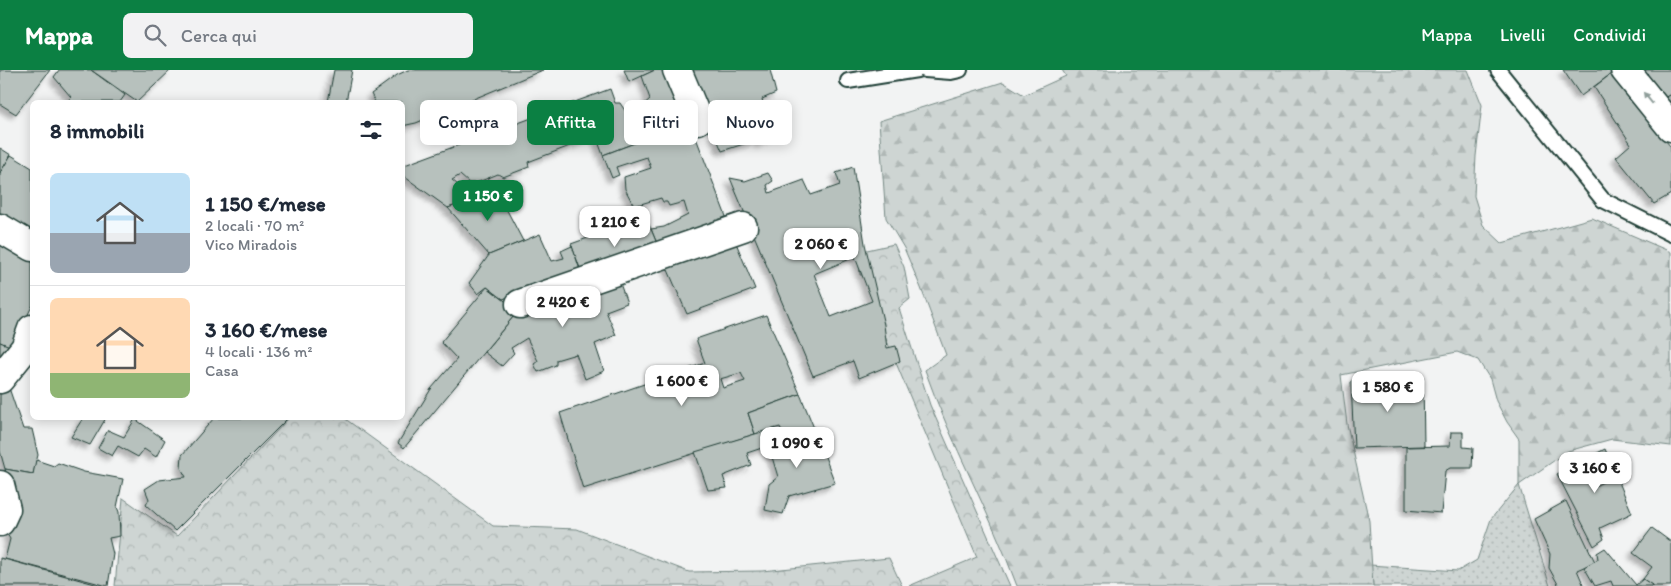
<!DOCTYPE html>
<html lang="it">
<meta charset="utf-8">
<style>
:root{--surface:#fff;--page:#f2f2f3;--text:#1f2937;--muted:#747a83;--line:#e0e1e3;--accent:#0b8043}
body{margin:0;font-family:Itim,sans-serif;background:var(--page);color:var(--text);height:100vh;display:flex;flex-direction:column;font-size:19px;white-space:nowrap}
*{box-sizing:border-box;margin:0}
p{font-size:16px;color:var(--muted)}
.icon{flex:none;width:28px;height:28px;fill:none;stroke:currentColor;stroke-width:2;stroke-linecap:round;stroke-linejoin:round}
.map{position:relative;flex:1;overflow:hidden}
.sheet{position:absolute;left:30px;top:30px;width:375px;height:320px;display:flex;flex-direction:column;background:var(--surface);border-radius:8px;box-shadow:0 2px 12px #0003}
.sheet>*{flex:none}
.top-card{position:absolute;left:420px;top:30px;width:475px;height:45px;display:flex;gap:10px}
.price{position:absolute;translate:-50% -42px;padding:0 11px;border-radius:10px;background:#fff;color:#222;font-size:16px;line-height:32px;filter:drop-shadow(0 1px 2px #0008)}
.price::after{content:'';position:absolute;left:50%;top:30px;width:15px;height:11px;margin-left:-8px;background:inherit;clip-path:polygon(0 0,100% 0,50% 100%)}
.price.current{background:var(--accent);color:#fff}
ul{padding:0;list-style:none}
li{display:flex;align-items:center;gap:15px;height:125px;padding:0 20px}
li+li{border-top:1px solid var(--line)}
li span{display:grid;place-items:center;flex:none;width:140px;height:100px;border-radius:8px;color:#555}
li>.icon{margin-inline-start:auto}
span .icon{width:60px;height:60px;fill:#fffc;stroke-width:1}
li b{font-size:21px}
h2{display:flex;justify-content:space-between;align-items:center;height:60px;padding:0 20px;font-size:21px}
.chip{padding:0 18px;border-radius:8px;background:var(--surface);box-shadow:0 2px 12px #0003;font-size:18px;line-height:45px}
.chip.current{background:var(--accent);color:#fff}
header{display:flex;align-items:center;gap:30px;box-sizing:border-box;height:70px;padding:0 25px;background:var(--accent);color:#fff}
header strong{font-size:24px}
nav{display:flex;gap:28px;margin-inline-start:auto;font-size:18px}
.search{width:350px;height:45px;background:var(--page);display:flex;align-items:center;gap:12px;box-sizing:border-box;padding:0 18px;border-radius:8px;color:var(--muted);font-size:19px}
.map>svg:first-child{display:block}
</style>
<header>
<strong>Mappa</strong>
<div class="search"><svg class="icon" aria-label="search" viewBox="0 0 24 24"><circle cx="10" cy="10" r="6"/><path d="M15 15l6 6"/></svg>Cerca qui</div>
<nav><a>Mappa</a><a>Livelli</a><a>Condividi</a></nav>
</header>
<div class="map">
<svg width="1671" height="516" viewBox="0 0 1671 516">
<defs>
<pattern id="grass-dots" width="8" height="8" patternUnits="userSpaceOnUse" patternTransform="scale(1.25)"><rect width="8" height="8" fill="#ced5d3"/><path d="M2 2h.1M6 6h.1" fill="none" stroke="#b0b8b6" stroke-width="1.8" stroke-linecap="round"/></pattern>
<pattern id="forest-firs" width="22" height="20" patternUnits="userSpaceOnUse" patternTransform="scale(1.25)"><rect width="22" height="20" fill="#ced5d3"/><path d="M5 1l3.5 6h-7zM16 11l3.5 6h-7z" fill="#b0b8b6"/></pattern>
<pattern id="park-crowns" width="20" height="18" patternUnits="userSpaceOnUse" patternTransform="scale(1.25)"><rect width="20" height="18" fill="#ced5d3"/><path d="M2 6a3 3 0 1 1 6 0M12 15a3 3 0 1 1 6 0" fill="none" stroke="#b0b8b6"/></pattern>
<filter id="shadow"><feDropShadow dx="-4.5" dy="4.5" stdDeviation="2.5" flood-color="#0004"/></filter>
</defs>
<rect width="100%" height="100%" fill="#f2f3f3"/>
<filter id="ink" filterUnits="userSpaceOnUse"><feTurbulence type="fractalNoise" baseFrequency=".02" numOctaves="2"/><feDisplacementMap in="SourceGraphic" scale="10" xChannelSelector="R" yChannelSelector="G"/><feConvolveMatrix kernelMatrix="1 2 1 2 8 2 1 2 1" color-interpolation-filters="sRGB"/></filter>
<g filter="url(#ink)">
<path fill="url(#grass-dots)" stroke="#768984" d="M1519,415L1550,516H1373L1370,495L1458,501L1477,490L1491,449Z"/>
<path fill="url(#forest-firs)" stroke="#768984" d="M1062,0H1468L1482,35L1476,86L1474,126L1483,155L1502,173L1592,148L1671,182V376L1612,369L1568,381L1519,415V369L1507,352L1496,331L1490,309L1478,290L1457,282L1341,305L1347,354L1369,451L1373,516H1017C990,442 951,374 925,300L946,285L921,218L904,178L886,148L879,51L1003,12L1024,25L1066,6Z"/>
<g fill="url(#park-crowns)" stroke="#768984">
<path d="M894,174L904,197L910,229L899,238L930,335L1010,516H909L977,487L881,257L869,205H860L858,182Z"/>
<path d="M289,348H344L493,456L577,459L689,502L762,501L889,488L902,516H115L123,428L177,466Z"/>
</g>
<g fill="#b7c1bd" stroke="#1f3d34" fill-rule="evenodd" filter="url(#shadow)">
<path d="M0,0H50L16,44L0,34Z"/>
<path d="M59,0H91L125,25L120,32H67L71,27L54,7Z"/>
<path d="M91,0H171L137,32Z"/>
<path d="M334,0H352L346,32H328Z"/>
<path d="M408,0H543L416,53L402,56V32H375L371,24L397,5Z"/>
<path d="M624,0H655L629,12Z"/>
<path d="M655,0H666L690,52L603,85L596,66L528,92L529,97L503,107L498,104L476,113H469L460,105L452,110L476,129L448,138L402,105V96L610,19L615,33H620L628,45L633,44L650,29L642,6Z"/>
<path d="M688,0H770L776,23L762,29L773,66L760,74L759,69L722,81Z"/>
<path d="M1563,0H1613L1615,1L1581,26Z"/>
<path d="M1641,0H1671V24L1664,28Z"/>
<path d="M1615,1L1648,50L1671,77V124L1654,134L1616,87L1631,74L1594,17Z"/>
<path d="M1671,24V36L1664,28Z"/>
<path d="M690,52L730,157L660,181L651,159L664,157L688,145L684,132L669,136L667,132H663L661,128L634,136L625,119L624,107L651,98L647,87L616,97L619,105L612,108L603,85Z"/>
<path d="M0,78L11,85L0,103Z"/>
<path d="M11,85L32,98V159L28,166L0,149V103Z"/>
<path d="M853,97L865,174L884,255L887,278L896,276L900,291L859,308L853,291L813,306L730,108L745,111L768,103L773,111L767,115L769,123L804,110L811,125L840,115L836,103ZM855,187L872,231L831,247L814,204Z"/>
<path d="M497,121L523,171L489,185L448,138Z"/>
<path d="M646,147L660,181L584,209L571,174Z"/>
<path d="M0,164L32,184V236L12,278L0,272Z"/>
<path d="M540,164L552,191L564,188L561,181L572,176L580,200L503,229L487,217L478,224L469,213L489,185Z"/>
<path d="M734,168L755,219L687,244L665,193Z"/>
<path d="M618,208L627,233L606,241L616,265L595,274L604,301L585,309L576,284L556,290V295L538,302L534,294L538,291L527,268L511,278L514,283L502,296L484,282L518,241Z"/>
<path d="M487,217L518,241L404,378L398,373L431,319L457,289L441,272Z"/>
<path d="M766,245L800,324L748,343L755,364L583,419L560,343L705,293L696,269ZM741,303L745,311L723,318L720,309Z"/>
<path d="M0,272L10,276L0,294Z"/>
<path d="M1423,308L1424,376L1354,378L1351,311Z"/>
<path d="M8,315L23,359H32L38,385L33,404L5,399L0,381V324Z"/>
<path d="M800,324L814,358L786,369L780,357L755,364L748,343Z"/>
<path d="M83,348H106L90,375L71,367Z"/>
<path d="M214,348H288L175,461L146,435L149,429L145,419L159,410L186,407L181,398L182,385Z"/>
<path d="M135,349L165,370L156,387L144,379L138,387L118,376L112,386L98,378L108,360L124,367Z"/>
<path d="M814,358L835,413L789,426L783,444L765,440L769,414L778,407L769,377Z"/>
<path d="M765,361L771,375L747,383L751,395L723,406L727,418L708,420L695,382Z"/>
<path d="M1451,362H1463V377L1473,378L1472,398H1450L1445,401L1441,443L1406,440V377L1450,376Z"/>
<path d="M1605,379L1632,443L1600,458L1604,469L1594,476L1557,404ZM1605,392L1613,407L1595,416L1587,400Z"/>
<path d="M36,390L54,396L58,393L84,402L123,409L117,437L119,442L120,466L109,468L113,484L108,516L5,489L10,469L7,464L17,442L5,399L33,404Z"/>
<path d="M1566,431L1595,492L1577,500L1584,516H1559L1549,498L1550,484L1534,449Z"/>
<path d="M1652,458L1671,472V516H1653L1643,509L1652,497L1633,483Z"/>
<path d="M1605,478L1636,515L1643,509L1652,515L1651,516H1613L1611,511L1595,516L1584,497L1598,489L1597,483Z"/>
<path d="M0,488L8,490L102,516H0Z"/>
</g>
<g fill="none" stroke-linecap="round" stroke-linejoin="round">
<defs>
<g id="lane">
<path d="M925,0L951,2L960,0"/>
<path d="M1498,0L1603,130L1671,164"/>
<path d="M848,11L917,0"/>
</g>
<g id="street">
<path d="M677,0L698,50"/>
<path d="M1625,0L1671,57"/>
<path d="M0,158L32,177"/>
<path d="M520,234L743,157"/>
<path d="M0,309L25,278L32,259"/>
<path d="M0,415L6,439L0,452"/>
</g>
</defs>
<use href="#lane" stroke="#1f3d34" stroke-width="18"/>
<use href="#street" stroke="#1f3d34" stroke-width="31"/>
<use href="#lane" stroke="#fff" stroke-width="14"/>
<use href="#street" stroke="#fff" stroke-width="28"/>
</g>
<defs><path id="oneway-solid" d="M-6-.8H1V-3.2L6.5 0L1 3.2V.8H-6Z" transform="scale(1.25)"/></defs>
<use fill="#8f9e9a" href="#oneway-solid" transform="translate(1648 28) rotate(-129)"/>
</g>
</svg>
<b class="price current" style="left:488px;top:152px">1 150 €</b>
<b class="price" style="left:615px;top:178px">1 210 €</b>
<b class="price" style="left:821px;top:200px">2 060 €</b>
<b class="price" style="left:563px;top:258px">2 420 €</b>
<b class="price" style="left:682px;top:337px">1 600 €</b>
<b class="price" style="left:1388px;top:343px">1 580 €</b>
<b class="price" style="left:797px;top:399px">1 090 €</b>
<b class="price" style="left:1595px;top:424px">3 160 €</b>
<div class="top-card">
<a class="chip">Compra</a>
<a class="chip current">Affitta</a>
<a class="chip">Filtri</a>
<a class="chip">Nuovo</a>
</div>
<section class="sheet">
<h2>8 immobili<svg class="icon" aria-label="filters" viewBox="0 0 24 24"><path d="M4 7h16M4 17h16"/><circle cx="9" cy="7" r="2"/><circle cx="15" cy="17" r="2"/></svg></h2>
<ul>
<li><span style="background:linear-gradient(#bfe0f5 60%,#9aa5b1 0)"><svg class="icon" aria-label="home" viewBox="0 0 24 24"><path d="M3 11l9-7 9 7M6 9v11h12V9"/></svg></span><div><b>1 150 €/mese</b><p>2 locali · 70 m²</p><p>Vico Miradois</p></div></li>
<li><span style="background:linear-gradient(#ffd9b3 75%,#8fb573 0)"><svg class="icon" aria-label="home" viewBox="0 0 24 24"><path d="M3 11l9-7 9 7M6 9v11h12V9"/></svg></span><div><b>3 160 €/mese</b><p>4 locali · 136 m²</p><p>Casa</p></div></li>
</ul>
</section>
</div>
